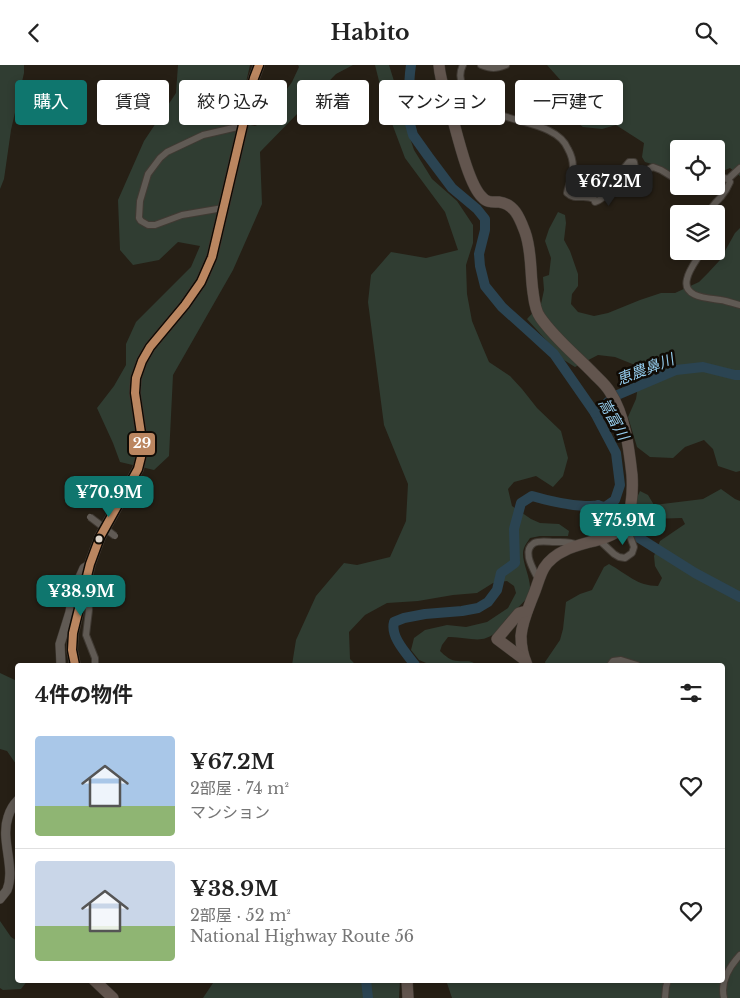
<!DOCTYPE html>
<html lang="ja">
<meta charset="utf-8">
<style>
:root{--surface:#fff;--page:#f2f2f2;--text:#222;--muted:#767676;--line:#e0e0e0;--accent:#0f766e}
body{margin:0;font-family:"Libre Baskerville","Noto Sans JP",serif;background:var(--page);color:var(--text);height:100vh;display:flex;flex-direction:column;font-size:19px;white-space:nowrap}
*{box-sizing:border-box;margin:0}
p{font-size:16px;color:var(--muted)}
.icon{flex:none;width:28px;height:28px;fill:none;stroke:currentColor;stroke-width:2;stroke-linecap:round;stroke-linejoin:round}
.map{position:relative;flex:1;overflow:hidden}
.sheet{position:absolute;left:15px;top:598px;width:710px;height:320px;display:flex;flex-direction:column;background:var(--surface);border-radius:5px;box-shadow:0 2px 8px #0003}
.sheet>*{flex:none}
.top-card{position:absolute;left:15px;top:15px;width:710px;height:45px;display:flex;gap:10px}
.buttons{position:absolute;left:670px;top:75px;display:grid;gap:10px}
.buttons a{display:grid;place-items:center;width:55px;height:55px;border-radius:5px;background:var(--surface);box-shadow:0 2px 8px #0003;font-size:25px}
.price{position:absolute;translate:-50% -42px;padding:0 11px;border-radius:10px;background:var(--accent);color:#fff;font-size:16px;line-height:32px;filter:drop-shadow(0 1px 2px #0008)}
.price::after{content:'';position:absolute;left:50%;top:30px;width:15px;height:11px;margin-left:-8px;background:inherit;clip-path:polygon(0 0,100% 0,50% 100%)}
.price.current{background:#222;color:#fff}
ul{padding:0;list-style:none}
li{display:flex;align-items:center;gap:15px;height:125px;padding:0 20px}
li+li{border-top:1px solid var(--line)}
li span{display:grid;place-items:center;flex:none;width:140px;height:100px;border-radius:5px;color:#555}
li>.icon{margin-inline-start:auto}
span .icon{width:60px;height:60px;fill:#fffc;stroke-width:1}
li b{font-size:21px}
h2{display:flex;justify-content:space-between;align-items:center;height:60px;padding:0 20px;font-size:21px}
.pill{padding:0 18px;border-radius:5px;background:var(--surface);box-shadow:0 2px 8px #0003;font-size:18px;line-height:45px}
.pill.current{background:var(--accent);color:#fff}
header{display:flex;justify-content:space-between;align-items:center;height:65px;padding:0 20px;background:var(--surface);font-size:22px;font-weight:700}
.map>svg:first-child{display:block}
</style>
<header><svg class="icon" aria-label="back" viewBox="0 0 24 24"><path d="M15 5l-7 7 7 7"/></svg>Habito<svg class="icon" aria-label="search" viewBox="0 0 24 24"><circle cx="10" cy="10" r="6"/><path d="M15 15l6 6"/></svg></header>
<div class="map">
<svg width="740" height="933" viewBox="0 0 740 933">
<rect width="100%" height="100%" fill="#261f15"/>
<g fill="#303d32">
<path d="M0,0H24V8L11,65L4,114L0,124Z"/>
<path d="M178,0H250L237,57L255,61L262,58L292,17L299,2L298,0H353L336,9L260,87L262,139L233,205L173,310L169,391L154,405L120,397L113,378L97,343L114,321L126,300V279L136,257L191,202L200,181L178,177L159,195L133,200L120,185L118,135L144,76L176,28Z"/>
<path d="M374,0H389L398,29L403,52L414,85L432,114L457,136L473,160V178L466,200L467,229L472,256L483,283L489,297L510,311L522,324L537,343L561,366L568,393L563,411L553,422L536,411L514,417L508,424L512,441L531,454L540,458L559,459L569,466L568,471H540L530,473C528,476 525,480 524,483C519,495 534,516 529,529C527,536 513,546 508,552C501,559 497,570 486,573C476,577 460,571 448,572L442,580L440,586C445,591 451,596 458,596C464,597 468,595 474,598V600H431L419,595L411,585L414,573L425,565L447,560L466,562L487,557L508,543L516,528L514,521L507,516L493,518L477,528L453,530L418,536L387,538L365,550L349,567L350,594L356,600H292L296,575L316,531L344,498L357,500L390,492L406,456L408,419L384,360L368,237L371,210L391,187L426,193L458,185L445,147L405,93L385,40L375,0Z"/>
<path d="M547,0H740V111L730,103L716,109V84H679V111L658,101L645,97L642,92L644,78L616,60L602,64L583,62L571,53L540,42L524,33L530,23L554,29L562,25L563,18Z"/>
<path d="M558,147L565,150L566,158L564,175L570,186L578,209V221L572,229L571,239L578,247L594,251L608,248L640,235L661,228H675L699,217L708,208L720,195L735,168L740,163V406L736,407L718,401L713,384L704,375L685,382L673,393L650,392L637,382L628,352L636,334L640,309L635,300L615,292L598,290L575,302L564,295L527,254L541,239L544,225L543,212L549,210L551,193L545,176L549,164Z"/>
<path d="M721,424L735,434L740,436V933H452L446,915H722V600H546L545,597L560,575L563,564L566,537L580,529L592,525L604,502L609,499C627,509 637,521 658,521L662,513L655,501L654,491L660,476L685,459L682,453L649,454L637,457C632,447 635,436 640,426L648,430L654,440L703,434Z"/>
<path d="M0,608L17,616V727L16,699L7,686L0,684Z"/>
<path d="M0,856L11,872L17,876L18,915H28L21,924L3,925L0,923Z"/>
<path d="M215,915H400L399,933H203Z"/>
</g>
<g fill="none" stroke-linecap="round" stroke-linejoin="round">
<g stroke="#2b4452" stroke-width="10">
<path d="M411,0L410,8L407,48L413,70L428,91L452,123L477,144L485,154V165L479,189L480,201L485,221L502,242L531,268L554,289L595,348L616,388L620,420L615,435L605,442C598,440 592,441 585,441C567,440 549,436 532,431L521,438L514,464L515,498L501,508L497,525L488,537L478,543L462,546L425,549L404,553L394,557C390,572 407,589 415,600"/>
<path d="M595,348L615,331L676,305L703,302L735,310H740"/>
<path d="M598,440L625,464L695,508L740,532"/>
<path d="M366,915L368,933"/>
</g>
<defs>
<g id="street">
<path d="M463,0C459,8 460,14 463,22C480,62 554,49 568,84C572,91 574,101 572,110C571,116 568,121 567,128C575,136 584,129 594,134L595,137C612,130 602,124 610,113C613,109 619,107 624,103C625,102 628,98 629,97H634L635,102L627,115V121L631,124L635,123L647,105L653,102L661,105L679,116"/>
<path d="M481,0C492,4 495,4 506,0"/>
<path d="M716,117L724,113L728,114L740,103"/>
<path d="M687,121L694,123L702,121"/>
<path d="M223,143L182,150L155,160H148L141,156L139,153L140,136L148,109L160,93L167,87L203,70L242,61"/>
<path d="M709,149C711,141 716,137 721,132C725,127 728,122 730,117L728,114"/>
<path d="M702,186C697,195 689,204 687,214C682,233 709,233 721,235C728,236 734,239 740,240"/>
<path d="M599,475L614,489L619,492L625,493L632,488L634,482L625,458"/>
<path d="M538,514C534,505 521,486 534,478C540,475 549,477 554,477C563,477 570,476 578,480"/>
<path d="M85,523L88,530L89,545L86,570L95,593V600"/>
<path d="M610,600L613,596L621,595L637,600"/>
<path d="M665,933L666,922L668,915"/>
<path d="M724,933C720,917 730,901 740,890"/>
</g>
<g id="secondary">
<path d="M61,600L60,579L70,547L73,528L84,503L89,500"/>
<path d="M0,834C2,831 5,828 7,825C16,803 0,775 8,752C10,745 13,740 18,735"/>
</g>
<g id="highway">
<path d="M439,0C440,15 446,30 450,44C456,64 468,119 482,132C487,138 493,137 499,137C515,139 520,154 525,167C532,186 530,207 533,227C534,235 535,245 540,252C555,274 577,291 595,310C600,315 606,320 610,327C625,350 629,383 632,410C633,425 632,454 621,464C607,476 580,477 564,486C557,489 548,496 544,503C539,512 537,522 533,531C528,544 522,557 521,571C521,581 523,591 527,600"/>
<path d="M525,595L497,574L519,548L527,546"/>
<path d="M75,600L72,585L73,568L90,499L100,472L138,404L142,388V375L135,328L136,313L142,296L150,282L185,240L201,217L212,192L254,13L259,0"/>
<path d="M94,915L113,933"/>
<path d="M407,915L408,933"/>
</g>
</defs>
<use href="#street" stroke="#403a33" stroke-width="8"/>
<use href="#secondary" stroke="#403a33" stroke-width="10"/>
<use href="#highway" stroke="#403a33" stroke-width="12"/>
<use href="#street" stroke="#605a54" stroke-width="6"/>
<use href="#secondary" stroke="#605a54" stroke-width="9"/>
<use href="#highway" stroke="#62554e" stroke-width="11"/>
<defs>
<path id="street-bridge" d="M90,452L115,471"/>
</defs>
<use href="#street-bridge" stroke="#403a33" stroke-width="8" stroke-linecap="butt"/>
<use href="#street-bridge" stroke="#605a54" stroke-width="6"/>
<defs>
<path id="bus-1" d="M75,600L72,585L73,568L90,499L100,472L138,404L142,388V375L135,328L136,313L142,296L150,282L185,240L201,217L212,192L254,13L259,0"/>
</defs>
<use href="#bus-1" stroke="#100b05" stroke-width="11"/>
<use href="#bus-1" stroke="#bb8660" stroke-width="8"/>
</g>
<circle fill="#ddd4ca" stroke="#100b05" stroke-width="2" cx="99" cy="474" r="4.5"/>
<g text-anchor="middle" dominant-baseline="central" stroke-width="5" stroke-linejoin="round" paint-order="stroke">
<g font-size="15" font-style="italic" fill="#95cdee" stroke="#100b05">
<text transform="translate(645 304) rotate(-21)">恵農鼻川</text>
<text transform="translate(614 354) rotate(61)">嵩富川</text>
</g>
</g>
<rect stroke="#100b05" stroke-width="2" x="128" y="367" width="28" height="24" rx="5" fill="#bb8660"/>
<g font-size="14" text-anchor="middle" font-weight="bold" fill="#fff">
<text x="142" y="383">29</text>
</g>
</svg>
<div class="buttons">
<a><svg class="icon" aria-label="locate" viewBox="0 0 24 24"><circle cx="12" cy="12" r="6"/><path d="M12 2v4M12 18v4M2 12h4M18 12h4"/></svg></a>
<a><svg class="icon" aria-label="layers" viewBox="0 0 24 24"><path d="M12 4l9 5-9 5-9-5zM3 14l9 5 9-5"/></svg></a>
</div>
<b class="price current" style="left:609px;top:142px">¥67.2M</b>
<b class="price" style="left:109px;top:453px">¥70.9M</b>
<b class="price" style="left:623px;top:481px">¥75.9M</b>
<b class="price" style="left:81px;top:552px">¥38.9M</b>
<div class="top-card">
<a class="pill current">購入</a>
<a class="pill">賃貸</a>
<a class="pill">絞り込み</a>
<a class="pill">新着</a>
<a class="pill">マンション</a>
<a class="pill">一戸建て</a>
</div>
<section class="sheet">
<h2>4件の物件<svg class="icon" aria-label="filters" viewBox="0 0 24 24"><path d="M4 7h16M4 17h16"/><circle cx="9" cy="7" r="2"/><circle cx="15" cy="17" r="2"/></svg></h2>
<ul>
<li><span style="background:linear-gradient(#a9c7e8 70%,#8fb573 0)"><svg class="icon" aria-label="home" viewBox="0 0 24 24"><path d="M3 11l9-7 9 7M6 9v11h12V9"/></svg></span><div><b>¥67.2M</b><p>2部屋 · 74 m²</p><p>マンション</p></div><svg class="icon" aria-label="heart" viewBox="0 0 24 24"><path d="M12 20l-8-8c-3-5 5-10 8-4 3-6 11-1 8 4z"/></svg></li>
<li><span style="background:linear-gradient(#c9d6e8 65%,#8fb573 0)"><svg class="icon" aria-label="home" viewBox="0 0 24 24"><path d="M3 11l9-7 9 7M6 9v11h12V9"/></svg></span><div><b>¥38.9M</b><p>2部屋 · 52 m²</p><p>National Highway Route 56</p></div><svg class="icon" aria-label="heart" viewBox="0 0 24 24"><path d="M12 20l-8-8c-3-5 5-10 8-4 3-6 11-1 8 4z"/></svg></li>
</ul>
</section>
</div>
